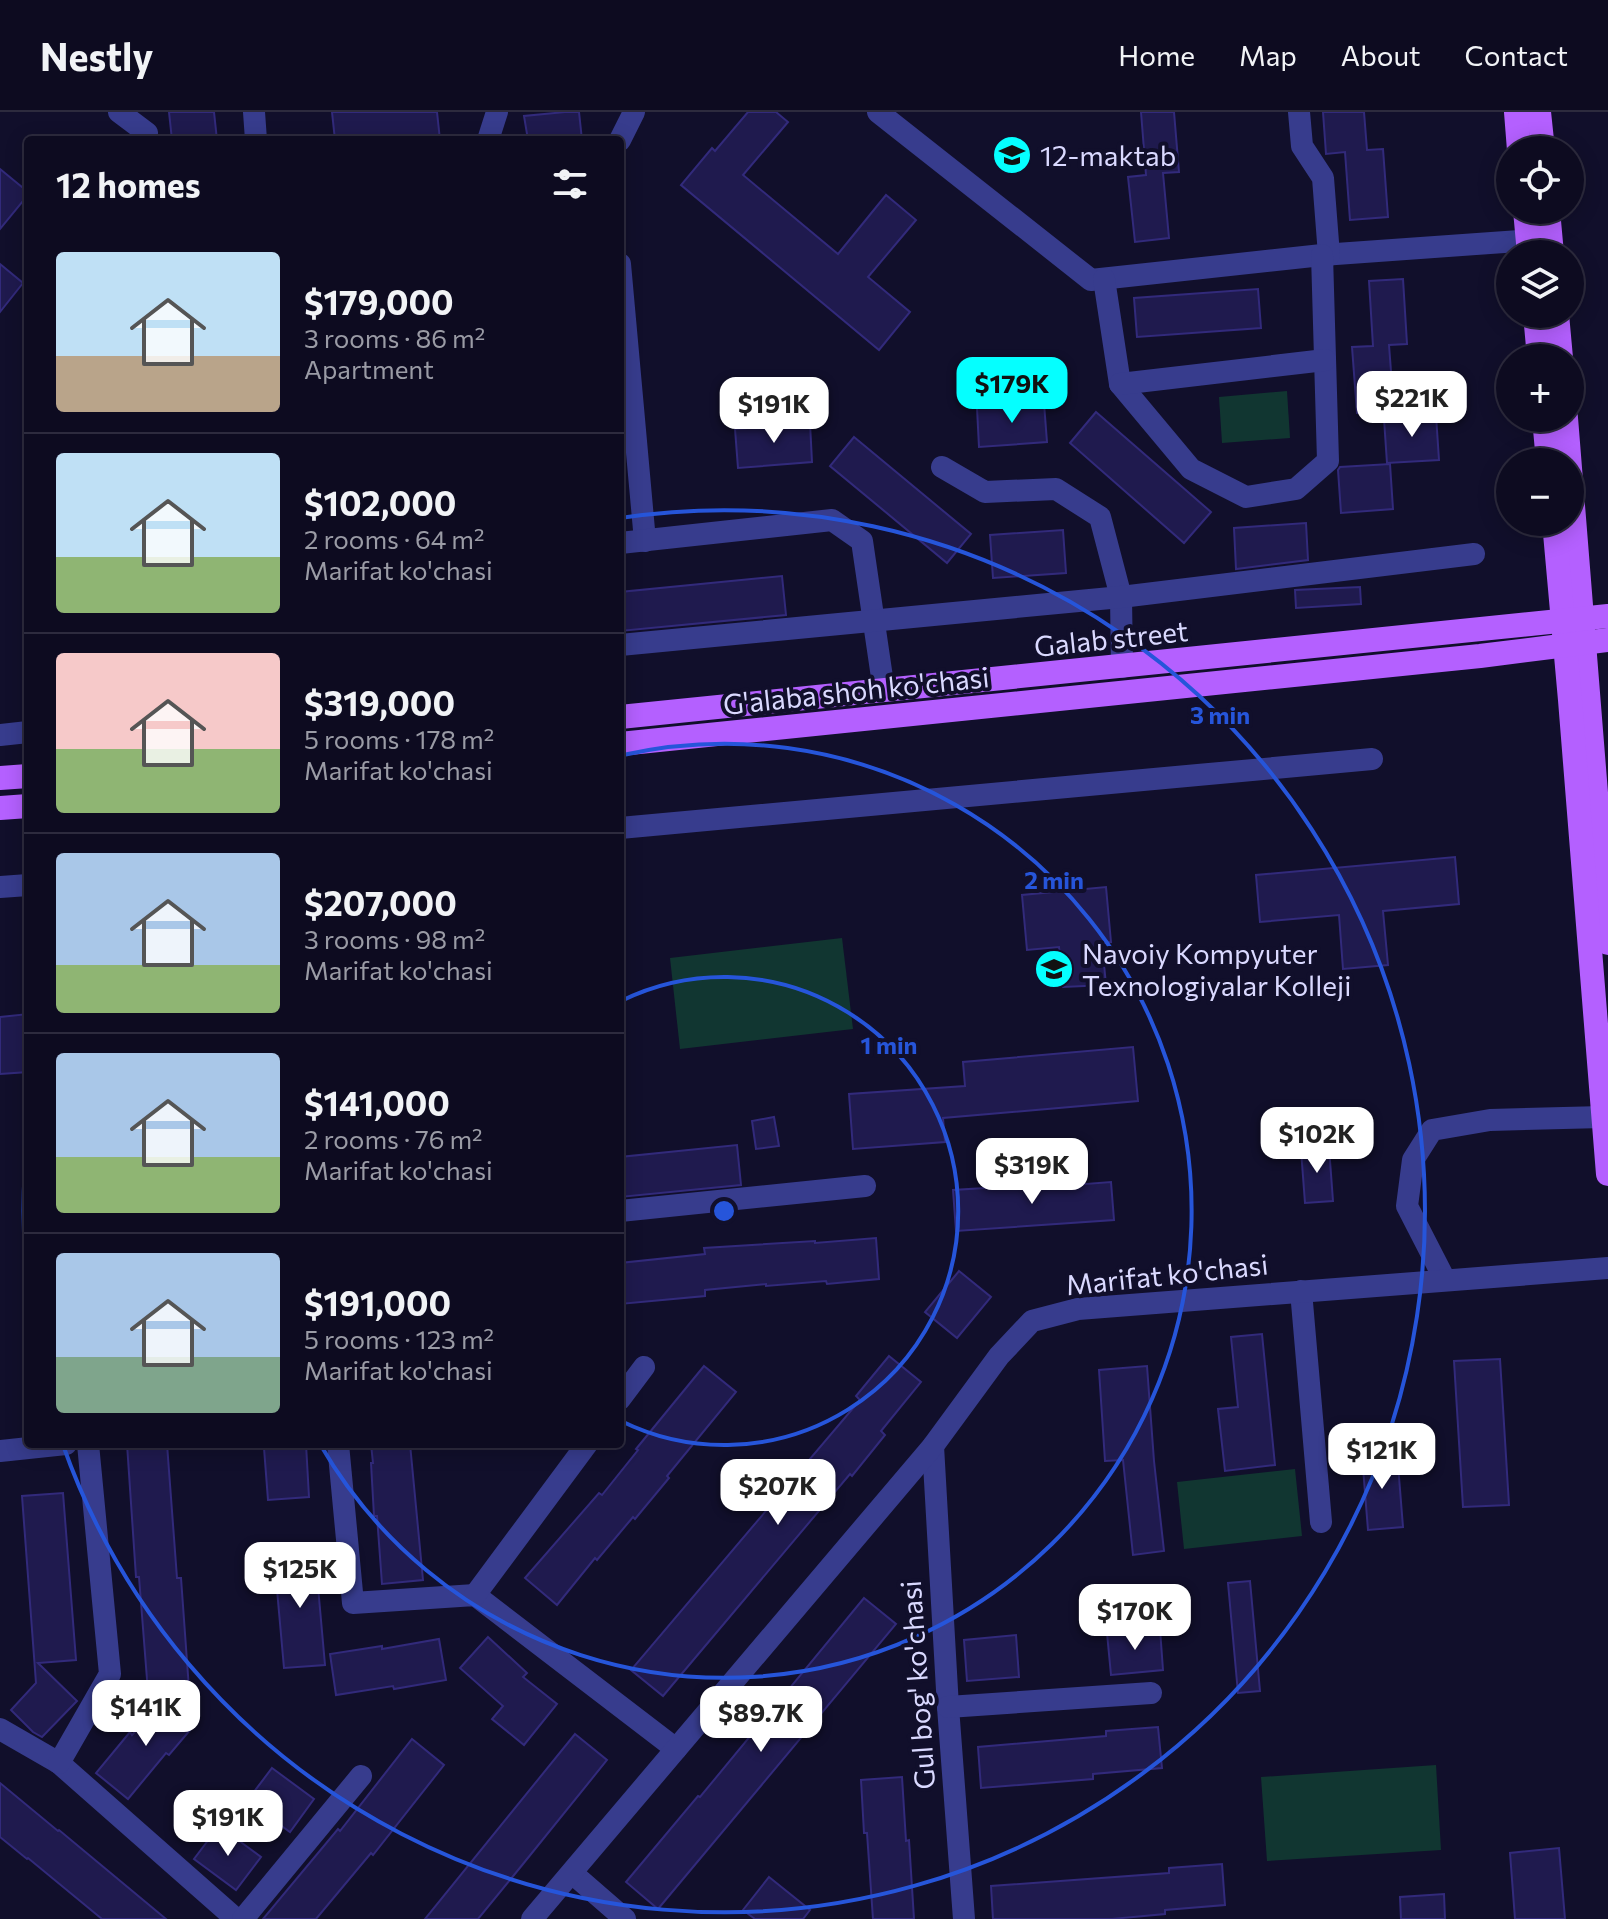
<!DOCTYPE html>
<meta charset="utf-8">
<style>
:root{--surface:#0d0b20;--page:#161429;--text:#f1f3f6;--muted:#9a9ba5;--line:#2d2b3e;--accent:#05ffff}
body{margin:0;font-family:Commissioner,sans-serif;background:var(--page);color:var(--text);height:100vh;display:flex;flex-direction:column;font-size:30px;white-space:nowrap}
*{box-sizing:border-box;margin:0}
p{font-size:26px;color:var(--muted)}
.icon{flex:none;width:44px;height:44px;fill:none;stroke:currentColor;stroke-width:2;stroke-linecap:round;stroke-linejoin:round}
.map{position:relative;flex:1;overflow:hidden}
.panel{position:absolute;left:24px;top:24px;width:600px;height:1312px;display:flex;flex-direction:column;background:var(--surface);border-radius:8px;box-shadow:0 4px 20px #0003,0 0 0 2px var(--line)}
.panel>*{flex:none}
.buttons{position:absolute;left:1496px;top:24px;display:grid;gap:16px}
.buttons a{display:grid;place-items:center;width:88px;height:88px;border-radius:50%;background:var(--surface);box-shadow:0 4px 20px #0003,0 0 0 2px var(--line);font-size:40px}
.price{position:absolute;translate:-50% -68px;padding:0 18px;border-radius:16px;background:#fff;color:#222;font-size:26px;line-height:52px;filter:drop-shadow(0 2px 4px #0008)}
.price::after{content:'';position:absolute;left:50%;top:48px;width:24px;height:18px;margin-left:-12px;background:inherit;clip-path:polygon(0 0,100% 0,50% 100%)}
.price.selected{background:var(--accent);color:#111}
ul{padding:0;list-style:none}
li{display:flex;align-items:center;gap:24px;height:200px;padding:0 32px}
li+li{border-top:2px solid var(--line)}
li span{display:grid;place-items:center;flex:none;width:224px;height:160px;border-radius:8px;color:#555}
li>.icon{margin-inline-start:auto}
span .icon{width:96px;height:96px;fill:#fffc;stroke-width:1}
li b{font-size:34px}
h2{display:flex;justify-content:space-between;align-items:center;height:96px;padding:0 32px;font-size:34px}
header{display:flex;align-items:center;gap:48px;box-sizing:border-box;height:112px;padding:0 40px;background:var(--surface);border-bottom:2px solid var(--line)}
header strong{font-size:38px}
nav{display:flex;gap:44px;margin-inline-start:auto;font-size:28px}
.map>svg:first-child{display:block}
</style>
<header>
<strong>Nestly</strong>
<nav><a>Home</a><a>Map</a><a>About</a><a>Contact</a></nav>
</header>
<div class="map">
<svg width="1608" height="1807" viewBox="0 0 1608 1807">
<rect width="100%" height="100%" fill="#110f2b"/>
<g fill="#113631">
<path d="M1287,279L1290,326L1222,331L1219,285Z"/>
<path d="M842,826L853,917L680,937L670,846Z"/>
<path d="M1295,1357L1302,1424L1184,1437L1177,1370Z"/>
<path d="M1436,1653L1441,1738L1267,1749L1261,1665Z"/>
</g>
<g fill="#1f1a4e" stroke="#322a7b" stroke-width="2">
<path d="M169,0H214L217,28H172Z"/>
<path d="M332,0H437L440,28H335Z"/>
<path d="M565,0H579L582,28H528L524,4Z"/>
<path d="M748,0H776L788,10L743,63L838,142L886,83L916,108L868,165L910,200L879,238L681,73L712,36L715,39Z"/>
<path d="M1141,0H1174L1179,60L1163,61L1169,126L1135,130L1128,65L1146,63Z"/>
<path d="M1323,0H1364L1367,38L1383,37L1388,105L1350,108L1345,40L1326,42Z"/>
<path d="M0,57L28,80V83L0,117Z"/>
<path d="M0,152L23,171L0,200Z"/>
<path d="M1403,167L1407,232L1389,233L1394,299L1357,301L1352,235L1373,234L1369,169Z"/>
<path d="M1258,177L1261,216L1137,225L1134,186Z"/>
<path d="M1044,291L1047,330L979,335L977,296Z"/>
<path d="M1096,300L1211,400L1184,431L1070,331Z"/>
<path d="M1436,303L1439,348L1387,351L1384,307Z"/>
<path d="M810,311L812,350L738,356L735,317Z"/>
<path d="M854,325L971,422L947,451L830,354Z"/>
<path d="M1390,352L1393,397L1341,401L1338,358L1340,355Z"/>
<path d="M1306,411L1308,448L1236,457L1234,416Z"/>
<path d="M1063,418L1066,461L993,466L990,423Z"/>
<path d="M782,464L786,503L620,519V480Z"/>
<path d="M1360,475L1361,492L1296,496L1295,478Z"/>
<path d="M1455,745L1459,792L1383,799L1388,853L1343,857L1339,803L1260,810L1256,763Z"/>
<path d="M1106,775L1111,830L1102,831L1106,873L1063,875L1059,835L1027,838L1022,783Z"/>
<path d="M28,902V960L0,962V905Z"/>
<path d="M1133,935L1138,989L943,1006L945,1030L853,1037L849,982L965,974L963,950Z"/>
<path d="M774,1005L779,1034L756,1037L752,1009Z"/>
<path d="M737,1033L741,1073L620,1085V1045Z"/>
<path d="M1329,1035L1333,1089L1305,1091L1301,1038Z"/>
<path d="M1111,1070L1114,1108L956,1119L953,1078L1034,1073V1076Z"/>
<path d="M876,1126L879,1167L827,1172L826,1169L766,1174V1172L705,1178V1184L620,1192V1151L705,1142L704,1136L815,1129V1131Z"/>
<path d="M959,1159L991,1185L957,1226L925,1200Z"/>
<path d="M1262,1222L1275,1353L1225,1359L1218,1297L1238,1295L1231,1225Z"/>
<path d="M889,1244L921,1270L881,1319L885,1323L852,1364L850,1362L663,1584L631,1558L860,1288L856,1284Z"/>
<path d="M1500,1247L1509,1393L1463,1395L1454,1249Z"/>
<path d="M704,1254L736,1280L667,1364L669,1366L635,1407L633,1405L597,1448L595,1446L557,1493L525,1466L599,1381L602,1383L638,1338L636,1337Z"/>
<path d="M1147,1254L1154,1349L1164,1439L1133,1443L1123,1348L1105,1349L1099,1258Z"/>
<path d="M127,1332H167L177,1466H181L189,1577L148,1580L139,1465H136Z"/>
<path d="M306,1332L309,1385L268,1388L264,1336Z"/>
<path d="M371,1332H410L423,1468L382,1472L377,1404H374L371,1351H373Z"/>
<path d="M1397,1340L1403,1415L1368,1418L1362,1343Z"/>
<path d="M63,1381L76,1548L38,1551L77,1589L42,1625L33,1620L11,1598L36,1571L22,1384Z"/>
<path d="M315,1441L325,1553L284,1556L274,1444Z"/>
<path d="M1250,1469L1260,1579L1238,1581L1228,1471Z"/>
<path d="M864,1486L896,1512L658,1797L626,1770L698,1684L700,1685Z"/>
<path d="M1160,1517L1163,1558L1111,1563L1107,1521Z"/>
<path d="M1016,1523L1019,1565L967,1569L964,1528Z"/>
<path d="M488,1525L527,1561L523,1565L557,1592L524,1633L492,1607L503,1594L460,1556Z"/>
<path d="M439,1527L446,1568L394,1577L393,1574L336,1583L330,1542L382,1534V1537Z"/>
<path d="M165,1585L196,1611L169,1643L166,1641L128,1687L96,1661L130,1620L132,1623Z"/>
<path d="M1158,1615L1162,1656L1093,1662V1667L981,1676L978,1635L1106,1624V1619Z"/>
<path d="M575,1622L607,1648L523,1752L478,1807H425Z"/>
<path d="M412,1627L444,1653L373,1743L371,1741L316,1807H263L338,1717L340,1719Z"/>
<path d="M272,1656L314,1687L290,1720L247,1689Z"/>
<path d="M902,1665L906,1729L909,1728L914,1807H873L867,1721H864L861,1668Z"/>
<path d="M0,1671L58,1719L59,1718L166,1807H102L28,1746L27,1747L0,1725Z"/>
<path d="M219,1714L261,1745L236,1778L194,1747Z"/>
<path d="M1559,1736L1565,1807H1515L1510,1741Z"/>
<path d="M1222,1752L1225,1793L1165,1798V1802L1112,1807H993L991,1774L1169,1761V1756Z"/>
<path d="M769,1765L810,1798L803,1807H755L743,1798Z"/>
<path d="M1444,1782L1445,1807H1401L1400,1785Z"/>
</g>
<g fill="none" stroke-linecap="round" stroke-linejoin="round">
<g stroke="#373c8d" stroke-width="22">
<path d="M119,0L147,21"/>
<path d="M254,0L256,28"/>
<path d="M878,0L1091,168L1322,143L1546,127"/>
<path d="M1299,0L1302,34L1323,66L1329,143"/>
<path d="M488,28L497,0"/>
<path d="M620,28L634,0"/>
<path d="M620,152L645,429"/>
<path d="M1104,167L1120,272L1191,357L1246,385L1296,377L1328,349L1322,143"/>
<path d="M1120,272L1325,248"/>
<path d="M942,355L985,380L1056,377L1100,405L1121,485L1122,555"/>
<path d="M620,431L832,408L862,429L884,579"/>
<path d="M620,533L1121,485L1474,442"/>
<path d="M0,623L28,620"/>
<path d="M620,716L1372,647"/>
<path d="M0,775L28,773"/>
<path d="M620,1099L865,1074"/>
<path d="M1445,1168L1407,1094L1413,1048L1432,1018L1490,1008L1603,1005"/>
<path d="M1301,1179L1321,1410"/>
<path d="M620,1287L644,1255"/>
<path d="M338,1332L353,1491L475,1483L676,1637"/>
<path d="M933,1334L948,1595L964,1807"/>
<path d="M0,1339L66,1332"/>
<path d="M475,1483L587,1332"/>
<path d="M948,1595L1151,1581"/>
<path d="M0,1617L59,1651L236,1807"/>
<path d="M59,1651L110,1562L88,1332"/>
<path d="M572,1761L625,1807"/>
<path d="M243,1807L361,1664"/>
<path d="M532,1807L933,1334L999,1244L1032,1209L1078,1197L1608,1156"/>
</g>
<g stroke="#b460ff" stroke-width="24">
<path d="M1516,0L1519,38"/>
<path d="M1539,0L1543,38"/>
<path d="M1525,98L1529,142"/>
<path d="M1548,98L1552,142"/>
<path d="M1535,202L1539,246"/>
<path d="M1557,202L1561,246"/>
<path d="M1544,306L1548,350"/>
<path d="M1566,306L1608,831"/>
<path d="M1554,410L1570,588L1608,1062"/>
<path d="M620,605L1608,504"/>
<path d="M620,632L1480,544L1608,528"/>
<path d="M0,666L28,664"/>
<path d="M0,696L28,694"/>
</g>
</g>
<g fill="none" stroke="#2655da" stroke-width="4">
<path d="M621 889A234 234 0 1 1 621 1309"/>
<path d="M623 643A467 467 0 1 1 320 1332"/>
<path d="M28 1178A701 701 0 0 1 28 1020M620 406A701 701 0 1 1 63 1333"/>
</g>
<defs>
<symbol id="school-disc" viewBox="-11 -11 22 22"><circle r="9.5" fill="#05ffff" stroke="#110f2b"/><path d="M0-5L7-2L0 1L-7-2ZM-4 1L0 2.5L4 1V4Q0 6-4 4Z" fill="#111"/></symbol>
<symbol id="university-disc" viewBox="-11 -11 22 22"><circle r="9.5" fill="#05ffff" stroke="#110f2b"/><path d="M0-5L7-2L0 1L-7-2ZM-4 1L0 2.5L4 1V4Q0 6-4 4Z" fill="#111"/></symbol>
</defs>
<g fill-rule="evenodd">
<use href="#school-disc" x="990" y="21" width="44" height="44"/>
<use href="#university-disc" x="1032" y="835" width="44" height="44"/>
</g>
<g text-anchor="middle" dominant-baseline="central" stroke-width="8" stroke-linejoin="round" paint-order="stroke">
<g font-size="28" fill="#dad9ff" stroke="#110f2b" text-anchor="start">
<text x="1040" y="43">12-maktab</text>
<text x="1082" y="841">Navoiy Kompyuter<tspan x="1082" dy="32">Texnologiyalar Kolleji</tspan></text>
</g>
<g font-size="28" fill="#dad9ff" stroke="#110f2b">
<text transform="translate(1111 526) rotate(-6)">Galab street</text>
<text transform="translate(856 578) rotate(-6)">G'alaba shoh ko'chasi</text>
<text transform="translate(1167 1162) rotate(-6)">Marifat ko'chasi</text>
<text transform="translate(917 1573) rotate(-94)">Gul bog' ko'chasi</text>
</g>
</g>
<circle cx="724" cy="1099" r="12" fill="#2655da" stroke="#110f2b" stroke-width="4"/>
<g font-size="24" text-anchor="middle" font-weight="bold" fill="#2655da" stroke="#110f2b" stroke-width="8" stroke-linejoin="round" paint-order="stroke">
<text x="1220" y="612">3 min</text>
<text x="1054" y="777">2 min</text>
<text x="889" y="942">1 min</text>
</g>
</svg>
<div class="buttons">
<a><svg class="icon" aria-label="locate" viewBox="0 0 24 24"><circle cx="12" cy="12" r="6"/><path d="M12 2v4M12 18v4M2 12h4M18 12h4"/></svg></a>
<a><svg class="icon" aria-label="layers" viewBox="0 0 24 24"><path d="M12 4l9 5-9 5-9-5zM3 14l9 5 9-5"/></svg></a>
<a>+</a>
<a>−</a>
</div>
<b class="price selected" style="left:1012px;top:313px">$179K</b>
<b class="price" style="left:1412px;top:327px">$221K</b>
<b class="price" style="left:774px;top:333px">$191K</b>
<b class="price" style="left:1317px;top:1063px">$102K</b>
<b class="price" style="left:1032px;top:1094px">$319K</b>
<b class="price" style="left:1382px;top:1379px">$121K</b>
<b class="price" style="left:778px;top:1415px">$207K</b>
<b class="price" style="left:300px;top:1498px">$125K</b>
<b class="price" style="left:1135px;top:1540px">$170K</b>
<b class="price" style="left:146px;top:1636px">$141K</b>
<b class="price" style="left:761px;top:1642px">$89.7K</b>
<b class="price" style="left:228px;top:1746px">$191K</b>
<section class="panel">
<h2>12 homes<svg class="icon" aria-label="filters" viewBox="0 0 24 24"><path d="M4 7h16M4 17h16"/><circle cx="9" cy="7" r="2"/><circle cx="15" cy="17" r="2"/></svg></h2>
<ul>
<li><span style="background:linear-gradient(#bfe0f5 65%,#b9a48a 0)"><svg class="icon" aria-label="home" viewBox="0 0 24 24"><path d="M3 11l9-7 9 7M6 9v11h12V9"/></svg></span><div><b>$179,000</b><p>3 rooms · 86 m²</p><p>Apartment</p></div></li>
<li><span style="background:linear-gradient(#bfe0f5 65%,#8fb573 0)"><svg class="icon" aria-label="home" viewBox="0 0 24 24"><path d="M3 11l9-7 9 7M6 9v11h12V9"/></svg></span><div><b>$102,000</b><p>2 rooms · 64 m²</p><p>Marifat ko'chasi</p></div></li>
<li><span style="background:linear-gradient(#f6c9c9 60%,#8fb573 0)"><svg class="icon" aria-label="home" viewBox="0 0 24 24"><path d="M3 11l9-7 9 7M6 9v11h12V9"/></svg></span><div><b>$319,000</b><p>5 rooms · 178 m²</p><p>Marifat ko'chasi</p></div></li>
<li><span style="background:linear-gradient(#a9c7e8 70%,#8fb573 0)"><svg class="icon" aria-label="home" viewBox="0 0 24 24"><path d="M3 11l9-7 9 7M6 9v11h12V9"/></svg></span><div><b>$207,000</b><p>3 rooms · 98 m²</p><p>Marifat ko'chasi</p></div></li>
<li><span style="background:linear-gradient(#a9c7e8 65%,#8fb573 0)"><svg class="icon" aria-label="home" viewBox="0 0 24 24"><path d="M3 11l9-7 9 7M6 9v11h12V9"/></svg></span><div><b>$141,000</b><p>2 rooms · 76 m²</p><p>Marifat ko'chasi</p></div></li>
<li><span style="background:linear-gradient(#a9c7e8 65%,#7fa58c 0)"><svg class="icon" aria-label="home" viewBox="0 0 24 24"><path d="M3 11l9-7 9 7M6 9v11h12V9"/></svg></span><div><b>$191,000</b><p>5 rooms · 123 m²</p><p>Marifat ko'chasi</p></div></li>
</ul>
</section>
</div>
